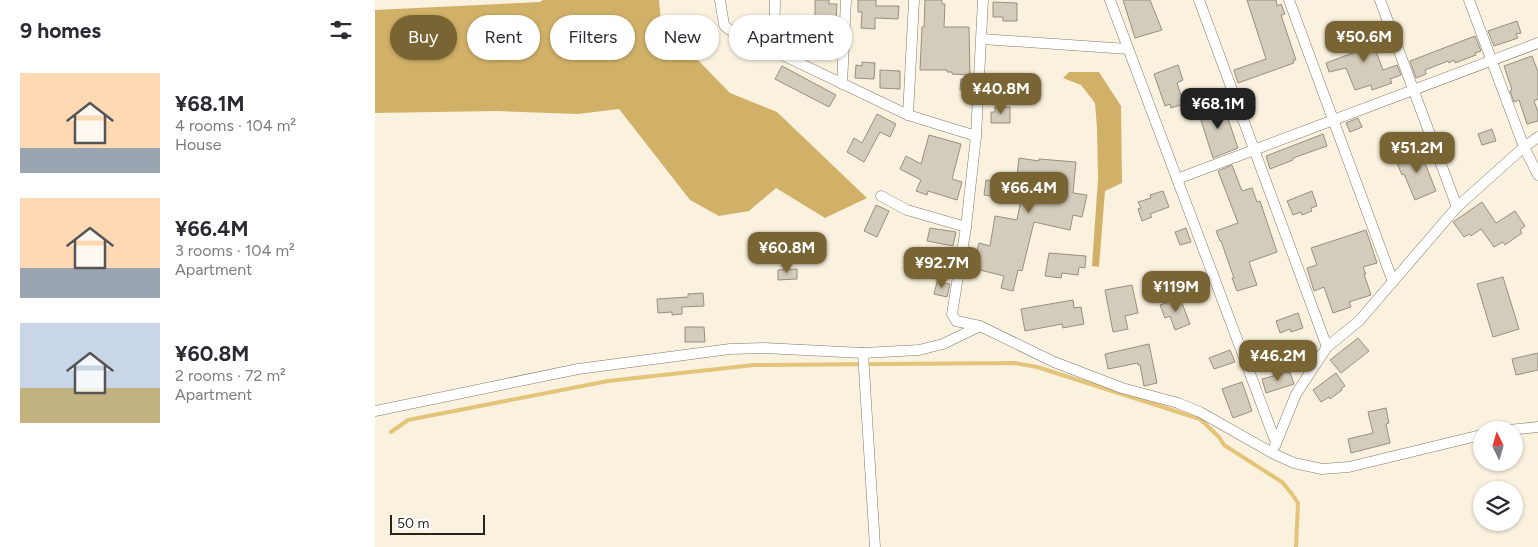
<!DOCTYPE html>
<meta charset="utf-8">
<style>
:root{--surface:#fff;--page:#f7f7f7;--text:#2b2b33;--muted:#7c7c81;--accent:#796534}
body{margin:0;font-family:Figtree,sans-serif;background:var(--page);color:var(--text);height:100vh;display:flex;flex-direction:column;font-size:19px;white-space:nowrap}
*{box-sizing:border-box;margin:0}
p{font-size:16px;color:var(--muted)}
.icon{flex:none;width:28px;height:28px;fill:none;stroke:currentColor;stroke-width:2;stroke-linecap:round;stroke-linejoin:round}
.map{position:relative;flex:1;overflow:hidden}
.drawer{display:flex;flex-direction:column;background:var(--surface);width:375px}
.drawer>*{flex:none}
.banner{position:absolute;left:15px;top:15px;width:475px;height:45px;display:flex;gap:10px}
.needle{width:32px;rotate:355deg}
.controls{position:absolute;left:1098px;top:421px;display:grid;gap:10px}
.controls a{display:grid;place-items:center;width:50px;height:50px;border-radius:50%;background:var(--surface);box-shadow:0 1px 4px #0004;font-size:25px}
.scale{position:absolute;left:15px;bottom:12px;width:95px;box-sizing:border-box;padding-left:5px;border:2px solid #27241e;border-top:0;font-size:14px;line-height:18px;white-space:nowrap;color:#27241e;-webkit-text-stroke:4px #fff;paint-order:stroke}
.price{position:absolute;translate:-50% -42px;padding:0 11px;border-radius:10px;background:var(--accent);color:#fff;font-size:16px;line-height:32px;filter:drop-shadow(0 1px 2px #0008)}
.price::after{content:'';position:absolute;left:50%;top:30px;width:15px;height:11px;margin-left:-8px;background:inherit;clip-path:polygon(0 0,100% 0,50% 100%)}
.price.on{background:#222;color:#fff}
ul{padding:0;list-style:none}
li{display:flex;align-items:center;gap:15px;height:125px;padding:0 20px}
li span{display:grid;place-items:center;flex:none;width:140px;height:100px;border-radius:0px;color:#555}
li>.icon{margin-inline-start:auto}
span .icon{width:60px;height:60px;fill:#fffc;stroke-width:1}
li b{font-size:21px}
h2{display:flex;justify-content:space-between;align-items:center;height:60px;padding:0 20px;font-size:21px}
.tag{padding:0 18px;border-radius:22px;background:var(--surface);box-shadow:0 1px 4px #0004;font-size:18px;line-height:45px}
.tag.on{background:var(--accent);color:#fff}
main{display:flex;flex:1;min-height:0}
.map>svg:first-child{display:block}
</style>
<main>
<section class="drawer">
<h2>9 homes<svg class="icon" aria-label="filters" viewBox="0 0 24 24"><path d="M4 7h16M4 17h16"/><circle cx="9" cy="7" r="2"/><circle cx="15" cy="17" r="2"/></svg></h2>
<ul>
<li><span style="background:linear-gradient(#ffd9b3 75%,#9aa5b1 0)"><svg class="icon" aria-label="home" viewBox="0 0 24 24"><path d="M3 11l9-7 9 7M6 9v11h12V9"/></svg></span><div><b>¥68.1M</b><p>4 rooms · 104 m²</p><p>House</p></div></li>
<li><span style="background:linear-gradient(#ffd9b3 70%,#9aa5b1 0)"><svg class="icon" aria-label="home" viewBox="0 0 24 24"><path d="M3 11l9-7 9 7M6 9v11h12V9"/></svg></span><div><b>¥66.4M</b><p>3 rooms · 104 m²</p><p>Apartment</p></div></li>
<li><span style="background:linear-gradient(#c9d6e8 65%,#c2b280 0)"><svg class="icon" aria-label="home" viewBox="0 0 24 24"><path d="M3 11l9-7 9 7M6 9v11h12V9"/></svg></span><div><b>¥60.8M</b><p>2 rooms · 72 m²</p><p>Apartment</p></div></li>
</ul>
</section>
<div class="map">
<svg width="1163" height="547" viewBox="0 0 1163 547">
<rect width="100%" height="100%" fill="#faf2df"/>
<g fill="#d1b168">
<path d="M168,0H284L286,22L355,93L402,112L492,198L450,218L401,188L374,211L344,216L315,200L244,109L203,114L121,111L0,113V10L165,2Z"/>
<path d="M694,72H724L746,106L747,183L730,191L724,267L717,266L723,179L722,128L720,103L706,85L688,78Z"/>
</g>
<g fill="none" stroke-linecap="round" stroke-linejoin="round">
<path stroke="#e4c479" stroke-width="4" d="M16,432L33,420L233,381L379,365L640,363L662,367L825,419L844,437L849,445L907,482L917,494L923,503L921,547"/>
</g>
<g fill="#d4ccba" stroke="#97907f">
<path d="M440,0H454V4H462L460,40H440L439,47L408,46V33H413V27H440Z"/>
<path d="M483,0H501V6H524L523,19L500,18V29L486,28L487,12H483Z"/>
<path d="M550,0H567V4H570L569,27H594L595,75L577,74V72H572V70H545L547,27H549Z"/>
<path d="M748,0H775L787,30L760,38Z"/>
<path d="M872,0H901L902,6L906,4L910,14L906,15L921,60H918L919,63L863,83L859,70L891,59Z"/>
<path d="M618,2L642,3V21H628V17H618Z"/>
<path d="M1142,21L1146,33L1141,34L1143,38L1119,46L1113,31Z"/>
<path d="M990,22L1008,70L1022,65L1026,75L1015,79L1017,83L997,90L996,85L980,90L971,68L954,72L951,63L983,51L974,28Z"/>
<path d="M1100,36L1106,51L1100,53L1101,55L1080,63L1079,60L1074,63L1073,61L1050,70L1051,74L1041,78L1035,61Z"/>
<path d="M1157,56L1163,72V99L1159,101L1163,112V121L1152,124L1144,100L1139,102L1135,91L1137,90L1129,66Z"/>
<path d="M487,62L500,63L499,79L480,78L481,65L487,66Z"/>
<path d="M803,65L808,80L802,83L809,104L796,108L795,104L790,106L779,74Z"/>
<path d="M407,66L461,95L454,107L400,79Z"/>
<path d="M505,70L525,71V89L505,88Z"/>
<path d="M586,79H597L596,90H585Z"/>
<path d="M844,104V105L848,104L863,148L838,158L823,111Z"/>
<path d="M620,107H635V123H616V112H620Z"/>
<path d="M502,114L521,124L515,137L505,132L489,162L472,152L479,138L487,143Z"/>
<path d="M983,118L987,127L975,132L971,123Z"/>
<path d="M1117,129L1121,141L1107,145L1103,134Z"/>
<path d="M948,134L952,146L918,158V160L895,169L891,156Z"/>
<path d="M554,135L586,144L577,179L587,182L582,200L553,191L552,195L541,191L546,180L525,169L531,156L546,164Z"/>
<path d="M1053,150L1057,161L1050,163L1061,191L1040,200L1029,174L1027,175L1021,161L1042,152L1043,154Z"/>
<path d="M644,158L664,161V159L701,162L698,193L712,195L707,217L698,215L695,230L659,222L647,271L643,270L638,291L626,288L629,276L597,268L604,243L615,246L620,216L642,220L646,200L609,195L611,180L641,184Z"/>
<path d="M857,165L867,191L877,188L882,202L885,201L902,252L874,262L882,285L862,291L857,278H859L846,241H845L841,231L863,223L843,171Z"/>
<path d="M788,191L794,207L775,214L777,217L767,221L763,209L766,208L763,202L776,198L775,195Z"/>
<path d="M937,191L942,206L936,208L937,211L927,215L926,212L918,215L912,201Z"/>
<path d="M1107,202L1121,223L1140,211L1150,226L1145,230L1147,233L1130,245L1128,242L1119,247L1106,229L1096,236L1094,234L1089,237L1078,222Z"/>
<path d="M501,205L514,211L502,237L489,231Z"/>
<path d="M555,228L581,232L578,246L552,241Z"/>
<path d="M811,228L816,242L805,245L800,232Z"/>
<path d="M991,230L1002,263L988,267L991,274H989L996,295L974,302L976,307L958,313L949,287L939,291L932,268L942,265L936,248Z"/>
<path d="M674,253L711,256L710,268L704,267L703,275L687,273L686,278L670,276Z"/>
<path d="M422,269V279L403,280V270Z"/>
<path d="M1128,277L1144,329L1118,337L1102,284Z"/>
<path d="M562,282L575,284L572,297L559,294Z"/>
<path d="M757,285L763,313L750,316L753,329L738,332L730,290Z"/>
<path d="M328,293L329,306L307,307V314L297,315V312L283,313L282,299L313,297V294Z"/>
<path d="M805,298L815,324L800,330L795,316L790,318L785,305Z"/>
<path d="M698,300L699,308L706,307L709,324L688,328L687,324L650,331L646,309Z"/>
<path d="M923,313L928,328L916,332L915,329L905,333L901,321Z"/>
<path d="M310,327H329L330,342H310Z"/>
<path d="M983,338L994,351L966,373L955,360Z"/>
<path d="M774,344L782,383L769,386L765,365H763V363L733,369L730,354Z"/>
<path d="M855,350L860,362L839,369L834,358Z"/>
<path d="M1163,353V370L1141,375L1137,359Z"/>
<path d="M913,372V373L915,372L919,384L891,393L887,379Z"/>
<path d="M961,373L970,386L966,389L967,390L955,399L954,397L946,402L938,390Z"/>
<path d="M867,382L877,411L858,418L847,389Z"/>
<path d="M1011,408L1014,423L1011,424L1015,443L976,453L973,439L998,433L993,412Z"/>
</g>
<g fill="none" stroke-linecap="round" stroke-linejoin="round">
<defs>
<g id="street">
<path d="M345,0L349,25L353,29L533,115L601,136"/>
<path d="M608,0L601,136L591,227L577,314L581,321L605,326L679,362L747,388L803,403L825,412L899,454L919,463L947,469L974,467L1106,435"/>
<path d="M735,0L901,443"/>
<path d="M824,0L952,347"/>
<path d="M914,0L1018,282"/>
<path d="M1005,0L1082,207"/>
<path d="M1094,0L1149,147L1163,175"/>
<path d="M607,39L753,49"/>
<path d="M399,52L400,0"/>
<path d="M467,84L471,0"/>
<path d="M533,115L539,0"/>
<path d="M802,179L1163,43"/>
<path d="M506,196L532,210L591,227"/>
<path d="M488,353L500,547"/>
<path d="M0,411L203,369L355,349L389,348L488,353L544,350L568,344L605,326"/>
<path d="M1133,430L1163,427"/>
<path d="M900,446L921,394L952,347L984,321L1082,207L1149,147L1163,137"/>
</g>
</defs>
<use href="#street" stroke="#817a69" stroke-width="11"/>
<use href="#street" stroke="#fff" stroke-width="10"/>
</g>
</svg>
<div class="controls">
<a><svg class="needle" viewBox="-14 -14 28 28"><path d="M0-13l5 13h-10z" fill="#e53935"/><path d="M0 13l5-13h-10z" fill="#7c7c81"/></svg></a>
<a><svg class="icon" aria-label="layers" viewBox="0 0 24 24"><path d="M12 4l9 5-9 5-9-5zM3 14l9 5 9-5"/></svg></a>
</div>
<div class="scale">50 m</div>
<b class="price" style="left:989px;top:63px">¥50.6M</b>
<b class="price" style="left:626px;top:115px">¥40.8M</b>
<b class="price on" style="left:843px;top:130px">¥68.1M</b>
<b class="price" style="left:1042px;top:174px">¥51.2M</b>
<b class="price" style="left:654px;top:214px">¥66.4M</b>
<b class="price" style="left:412px;top:274px">¥60.8M</b>
<b class="price" style="left:567px;top:289px">¥92.7M</b>
<b class="price" style="left:801px;top:313px">¥119M</b>
<b class="price" style="left:903px;top:382px">¥46.2M</b>
<div class="banner">
<a class="tag on">Buy</a>
<a class="tag">Rent</a>
<a class="tag">Filters</a>
<a class="tag">New</a>
<a class="tag">Apartment</a>
</div>
</div>
</main>
